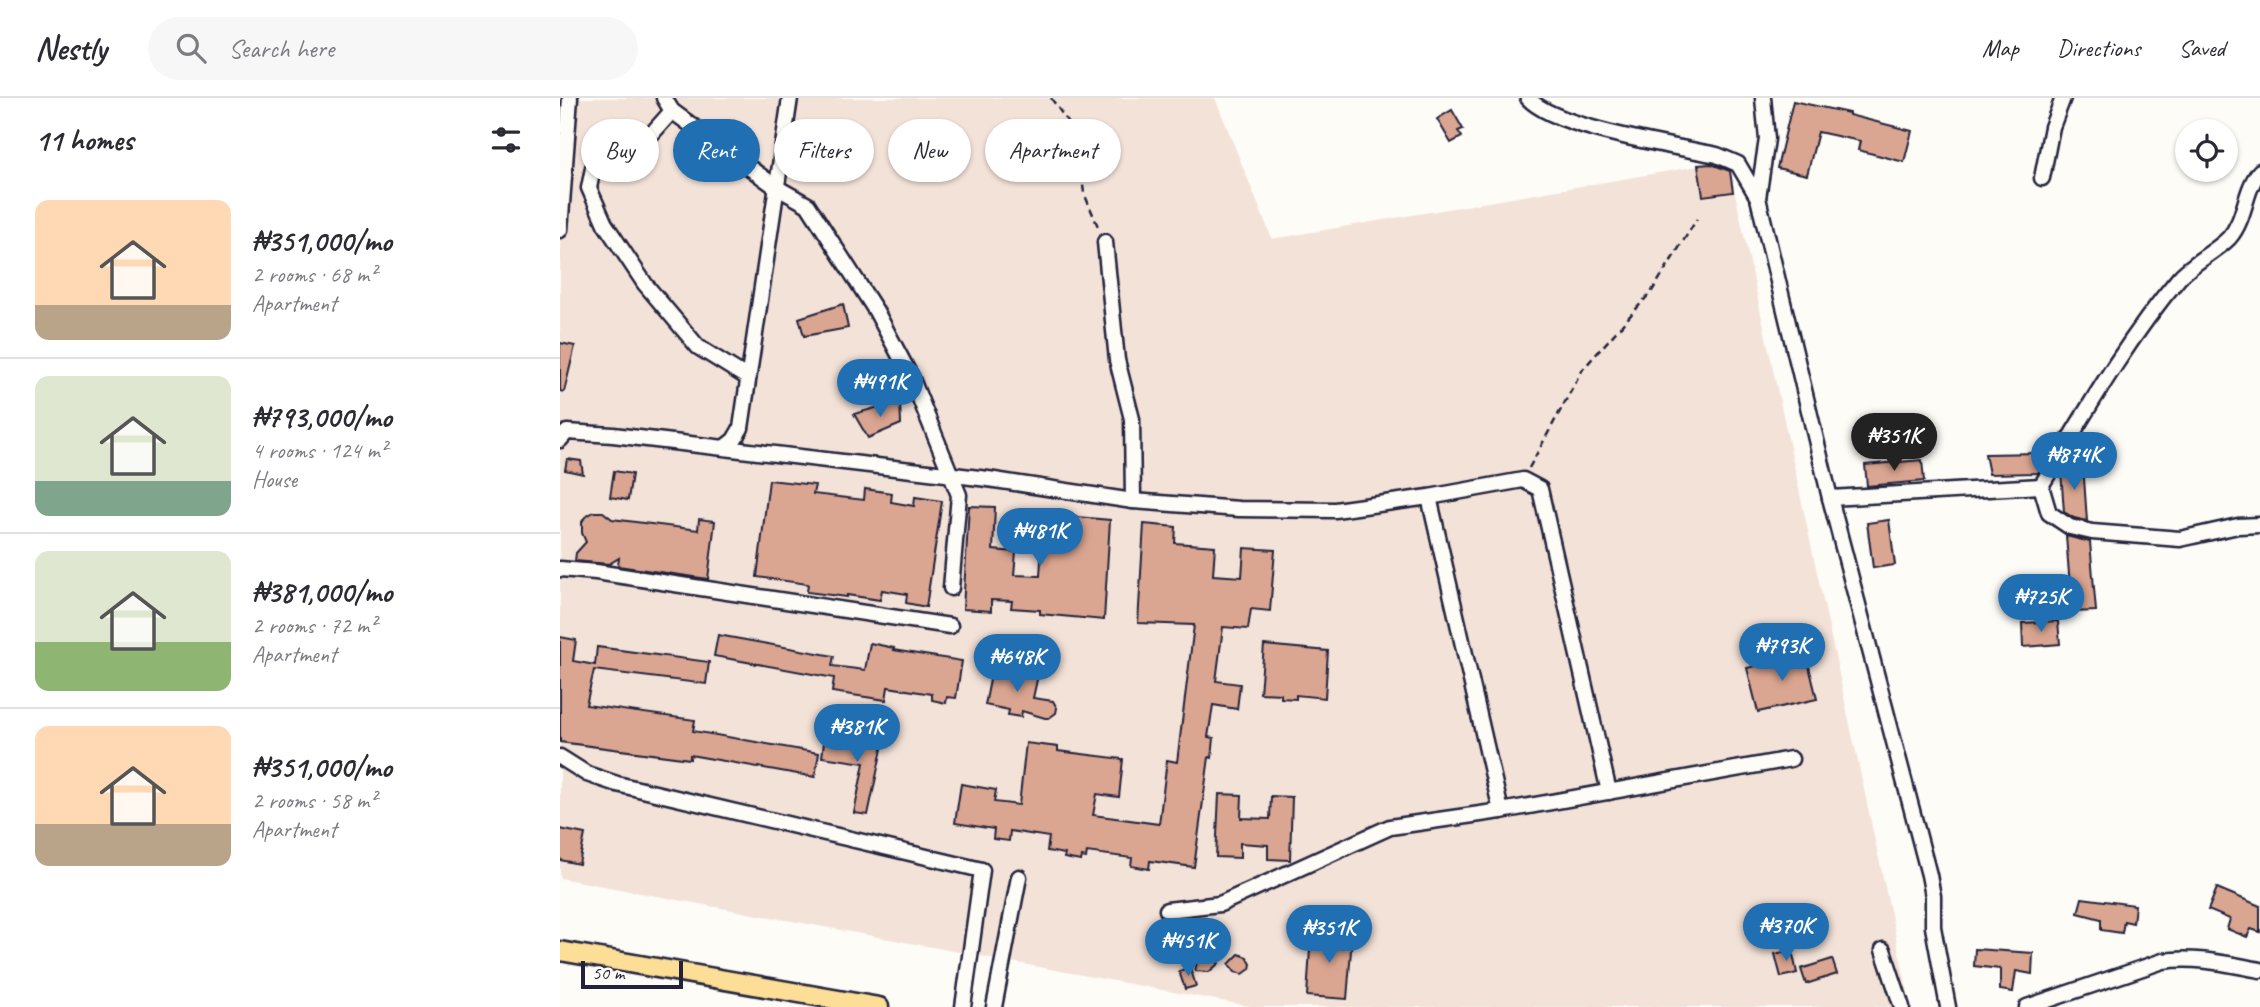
<!DOCTYPE html>
<meta charset="utf-8">
<style>
:root{--surface:#fff;--page:#f7f7f7;--text:#2b2b33;--muted:#7c7c81;--line:#e1e1e2;--accent:#1f6fb2}
body{margin:0;font-family:Caveat,sans-serif;background:var(--page);color:var(--text);height:100vh;display:flex;flex-direction:column;font-size:26px;white-space:nowrap}
*{box-sizing:border-box;margin:0}
p{font-size:23px;color:var(--muted)}
.icon{flex:none;width:38px;height:38px;fill:none;stroke:currentColor;stroke-width:2;stroke-linecap:round;stroke-linejoin:round}
.map{position:relative;flex:1;overflow:hidden}
.side{display:flex;flex-direction:column;background:var(--surface);width:560px}
.side>*{flex:none}
.hud{position:absolute;left:21px;top:21px;width:665px;height:63px;display:flex;gap:14px}
.tools{position:absolute;left:1615px;top:21px;display:grid;gap:14px}
.tools a{display:grid;place-items:center;width:63px;height:63px;border-radius:50%;background:var(--surface);box-shadow:0 2px 5px #0004;font-size:35px}
.scale{position:absolute;left:21px;bottom:18px;width:102px;box-sizing:border-box;padding-left:7px;border:4px solid #22223b;border-top:0;font-size:19px;line-height:24px;white-space:nowrap;color:#22223b;-webkit-text-stroke:5px #fdfcf7;paint-order:stroke}
.price{position:absolute;translate:-50% -60px;padding:0 16px;border-radius:24px;background:var(--accent);color:#fff;font-size:23px;line-height:46px;filter:drop-shadow(0 2px 4px #0008)}
.price::after{content:'';position:absolute;left:50%;top:42px;width:21px;height:16px;margin-left:-10px;background:inherit;clip-path:polygon(0 0,100% 0,50% 100%)}
.price.active{background:#222;color:#fff}
ul{padding:0;list-style:none}
li{display:flex;align-items:center;gap:21px;height:175px;padding:0 35px}
li+li{border-top:2px solid var(--line)}
li span{display:grid;place-items:center;flex:none;width:196px;height:140px;border-radius:14px;color:#555}
li>.icon{margin-inline-start:auto}
span .icon{width:84px;height:84px;fill:#fffc;stroke-width:1}
li b{font-size:30px}
h2{display:flex;justify-content:space-between;align-items:center;height:84px;padding:0 35px;font-size:30px}
.pill{padding:0 24px;border-radius:32px;background:var(--surface);box-shadow:0 2px 5px #0004;font-size:24px;line-height:63px}
.pill.active{background:var(--accent);color:#fff}
header{display:flex;align-items:center;gap:42px;box-sizing:border-box;height:98px;padding:0 35px;background:var(--surface);border-bottom:2px solid var(--line)}
header strong{font-size:33px}
nav{display:flex;gap:38px;margin-inline-start:auto;font-size:24px}
.search{width:490px;height:63px;background:var(--page);display:flex;align-items:center;gap:18px;box-sizing:border-box;padding:0 24px;border-radius:38px;color:var(--muted);font-size:26px}
main{display:flex;flex:1;min-height:0}
.map>svg:first-child{display:block}
</style>
<header>
<strong>Nestly</strong>
<div class="search"><svg class="icon" aria-label="search" viewBox="0 0 24 24"><circle cx="10" cy="10" r="6"/><path d="M15 15l6 6"/></svg>Search here</div>
<nav><a>Map</a><a>Directions</a><a>Saved</a></nav>
</header>
<main>
<section class="side">
<h2>11 homes<svg class="icon" aria-label="filters" viewBox="0 0 24 24"><path d="M4 7h16M4 17h16"/><circle cx="9" cy="7" r="2"/><circle cx="15" cy="17" r="2"/></svg></h2>
<ul>
<li><span style="background:linear-gradient(#ffd9b3 75%,#b9a48a 0)"><svg class="icon" aria-label="home" viewBox="0 0 24 24"><path d="M3 11l9-7 9 7M6 9v11h12V9"/></svg></span><div><b>₦351,000/mo</b><p>2 rooms · 68 m²</p><p>Apartment</p></div></li>
<li><span style="background:linear-gradient(#dfe7d0 75%,#7fa58c 0)"><svg class="icon" aria-label="home" viewBox="0 0 24 24"><path d="M3 11l9-7 9 7M6 9v11h12V9"/></svg></span><div><b>₦793,000/mo</b><p>4 rooms · 124 m²</p><p>House</p></div></li>
<li><span style="background:linear-gradient(#dfe7d0 65%,#8fb573 0)"><svg class="icon" aria-label="home" viewBox="0 0 24 24"><path d="M3 11l9-7 9 7M6 9v11h12V9"/></svg></span><div><b>₦381,000/mo</b><p>2 rooms · 72 m²</p><p>Apartment</p></div></li>
<li><span style="background:linear-gradient(#ffd9b3 70%,#b9a48a 0)"><svg class="icon" aria-label="home" viewBox="0 0 24 24"><path d="M3 11l9-7 9 7M6 9v11h12V9"/></svg></span><div><b>₦351,000/mo</b><p>2 rooms · 58 m²</p><p>Apartment</p></div></li>
</ul>
</section>
<div class="map">
<svg width="1700" height="909" viewBox="0 0 1700 909">
<rect width="100%" height="100%" fill="#fdfcf7"/>
<filter id="ink" filterUnits="userSpaceOnUse"><feTurbulence type="fractalNoise" baseFrequency=".0143" numOctaves="2"/><feDisplacementMap in="SourceGraphic" scale="14" xChannelSelector="R" yChannelSelector="G"/><feConvolveMatrix kernelMatrix="1 2 1 2 8 2 1 2 1" color-interpolation-filters="sRGB"/></filter>
<g filter="url(#ink)">
<path fill="#f3e2d8" d="M0,0H655L712,141L1168,63L1351,909H694L0,780Z"/>
<g fill="#dba691" stroke="#22223b" stroke-width="2">
<path d="M1233,3L1289,15V17L1352,33L1344,64L1298,52L1300,43L1258,34L1247,77L1217,70Z"/>
<path d="M892,12L903,31L898,33L902,39L891,45L877,21Z"/>
<path d="M61,28L78,32L77,38L58,44Z"/>
<path d="M1151,66L1170,73L1173,94L1143,98L1138,67Z"/>
<path d="M283,206L288,230L244,238L239,220Z"/>
<path d="M0,245L15,248L4,294L0,293Z"/>
<path d="M340,303L341,326L308,340L294,316Z"/>
<path d="M1486,355L1487,360L1478,375L1429,376L1425,356Z"/>
<path d="M7,361L21,363L23,376L5,372Z"/>
<path d="M1362,362L1364,383L1307,388L1305,367Z"/>
<path d="M1523,366L1527,423L1514,420L1504,414L1501,373L1504,368Z"/>
<path d="M54,373L72,376L68,402L50,399Z"/>
<path d="M209,382L255,387L253,396L304,402L305,391L332,395L331,404L354,408L355,399L382,403L366,509L346,505L347,496L322,492L320,502L287,497V499L247,494L248,486L197,479Z"/>
<path d="M409,408L435,409L433,452L456,454L454,477L480,478L484,416L550,422L544,522L480,516V512L451,510L452,503L431,502V513L403,511Z"/>
<path d="M34,414H43L52,421L138,432L139,421L155,423L148,481L58,468L59,460L49,466L15,463L16,455L26,444L22,435V424L25,419Z"/>
<path d="M1329,422L1335,467L1313,470L1307,425Z"/>
<path d="M584,426L616,429L615,445L655,448L653,477L682,479L684,450L715,452L710,513L691,511L688,531L663,529L656,583L680,586L677,611L653,607L648,639L654,640L652,660L649,659L634,769L590,763L589,771L571,768L572,760L527,754L526,760L522,759L521,763L504,760L505,756L487,753L489,739L450,733L449,743L433,741L434,731L395,725L401,686L436,692L434,704L459,707L466,645L498,649V653L563,661L559,699L537,696L533,717L599,726L607,662L617,664L634,527L578,525Z"/>
<path d="M1506,438L1530,444L1536,513L1512,514Z"/>
<path d="M1498,523L1500,546L1463,549L1462,525Z"/>
<path d="M158,537L274,558L272,568L305,572L310,545L334,550L333,552L402,563L396,600L387,599L386,605L372,602V596L328,589L326,602L272,594L274,580L154,558Z"/>
<path d="M0,539L16,542L13,563L35,567L37,549L149,564L146,586L34,572L26,607L135,622L133,633L259,655L255,679L130,657V661L0,644Z"/>
<path d="M704,547L768,553L765,600L736,597V601L721,600V596L700,595Z"/>
<path d="M1246,556L1257,601L1198,614L1187,570Z"/>
<path d="M433,567L478,577L473,600L493,603L497,610L496,615L489,620H485L462,613L461,619L448,617L449,612L425,607Z"/>
<path d="M265,637L323,646L308,717L294,715L304,665L262,659Z"/>
<path d="M659,696L682,697L681,720L710,721L711,698L732,699L730,762L708,761V747L680,745V760L656,759Z"/>
<path d="M0,731L25,736L19,766L0,762Z"/>
<path d="M1657,790L1700,808V834L1691,831L1687,839L1667,831L1670,821L1648,812Z"/>
<path d="M1522,800L1575,807L1573,825L1564,823L1562,835L1541,832V821L1518,815Z"/>
<path d="M766,829L780,830V839L792,840L787,901L747,898L751,835L765,836Z"/>
<path d="M1415,851L1473,855L1472,876L1456,873L1453,894L1440,892V871L1414,868Z"/>
<path d="M1232,852L1237,875L1221,879L1215,856Z"/>
<path d="M645,854L653,857L659,865L649,874L635,873L638,860Z"/>
<path d="M679,856L687,859L691,866L690,871L683,876L675,874L669,866Z"/>
<path d="M1272,861L1277,876L1246,886L1241,871Z"/>
<path d="M630,869L636,888L625,891L619,873Z"/>
</g>
<g fill="none" stroke-linecap="round" stroke-linejoin="round">
<defs>
<g id="minor">
<path d="M104,0L112,13L216,89L248,107L316,213L352,281L399,397L391,490"/>
<path d="M968,0C994,30 1114,48 1157,57L1178,66L1198,100"/>
<path d="M1203,0L1207,41L1198,100L1270,400L1369,777L1373,798V829L1388,909"/>
<path d="M112,13L80,49L50,56L38,62L33,70L29,90L45,126L85,186L138,249L188,280"/>
<path d="M1700,73C1684,92 1686,121 1669,140C1654,155 1633,164 1619,180C1565,244 1524,317 1481,388L1489,415L1510,429L1532,434L1620,441L1678,428L1700,427"/>
<path d="M1482,80L1492,29L1503,0"/>
<path d="M0,132L10,0"/>
<path d="M545,144L557,262L572,321L573,403"/>
<path d="M0,342L7,334L53,337L428,381L573,403L679,411L775,412L869,399L963,382L980,391L1049,694"/>
<path d="M165,349L174,342L181,330L230,0"/>
<path d="M869,399L941,713"/>
<path d="M1270,400L1481,388"/>
<path d="M0,471L36,474L390,528"/>
<path d="M0,659L27,676L57,686L422,772L403,909"/>
<path d="M607,812L660,806L830,729L941,713L1231,661"/>
<path d="M1323,852L1342,909"/>
<path d="M434,909L459,779"/>
<path d="M1467,909L1603,863C1636,858 1667,866 1700,872"/>
</g>
<path id="major" d="M0,853L319,909"/>
</defs>
<use href="#minor" stroke="#22223b" stroke-width="19"/>
<use href="#major" stroke="#22223b" stroke-width="23"/>
<g stroke="#22223b" stroke-width="2.5" stroke-dasharray="7 5" stroke-linecap="butt">
<path d="M491,0L516,36L524,95L539,131"/>
<path d="M969,370L1023,271L1092,193L1137,121"/>
</g>
<use href="#minor" stroke="#fdfcf7" stroke-width="14"/>
<use href="#major" stroke="#fcde96" stroke-width="18"/>
</g>
</g>
</svg>
<div class="tools">
<a><svg class="icon" aria-label="locate" viewBox="0 0 24 24"><circle cx="12" cy="12" r="6"/><path d="M12 2v4M12 18v4M2 12h4M18 12h4"/></svg></a>
</div>
<div class="scale">50 m</div>
<b class="price" style="left:320px;top:321px">₦491K</b>
<b class="price active" style="left:1334px;top:375px">₦351K</b>
<b class="price" style="left:1514px;top:394px">₦874K</b>
<b class="price" style="left:480px;top:470px">₦481K</b>
<b class="price" style="left:1481px;top:536px">₦725K</b>
<b class="price" style="left:1222px;top:585px">₦793K</b>
<b class="price" style="left:457px;top:596px">₦648K</b>
<b class="price" style="left:297px;top:666px">₦381K</b>
<b class="price" style="left:1226px;top:865px">₦370K</b>
<b class="price" style="left:769px;top:867px">₦351K</b>
<b class="price" style="left:628px;top:880px">₦451K</b>
<div class="hud">
<a class="pill">Buy</a>
<a class="pill active">Rent</a>
<a class="pill">Filters</a>
<a class="pill">New</a>
<a class="pill">Apartment</a>
</div>
</div>
</main>
